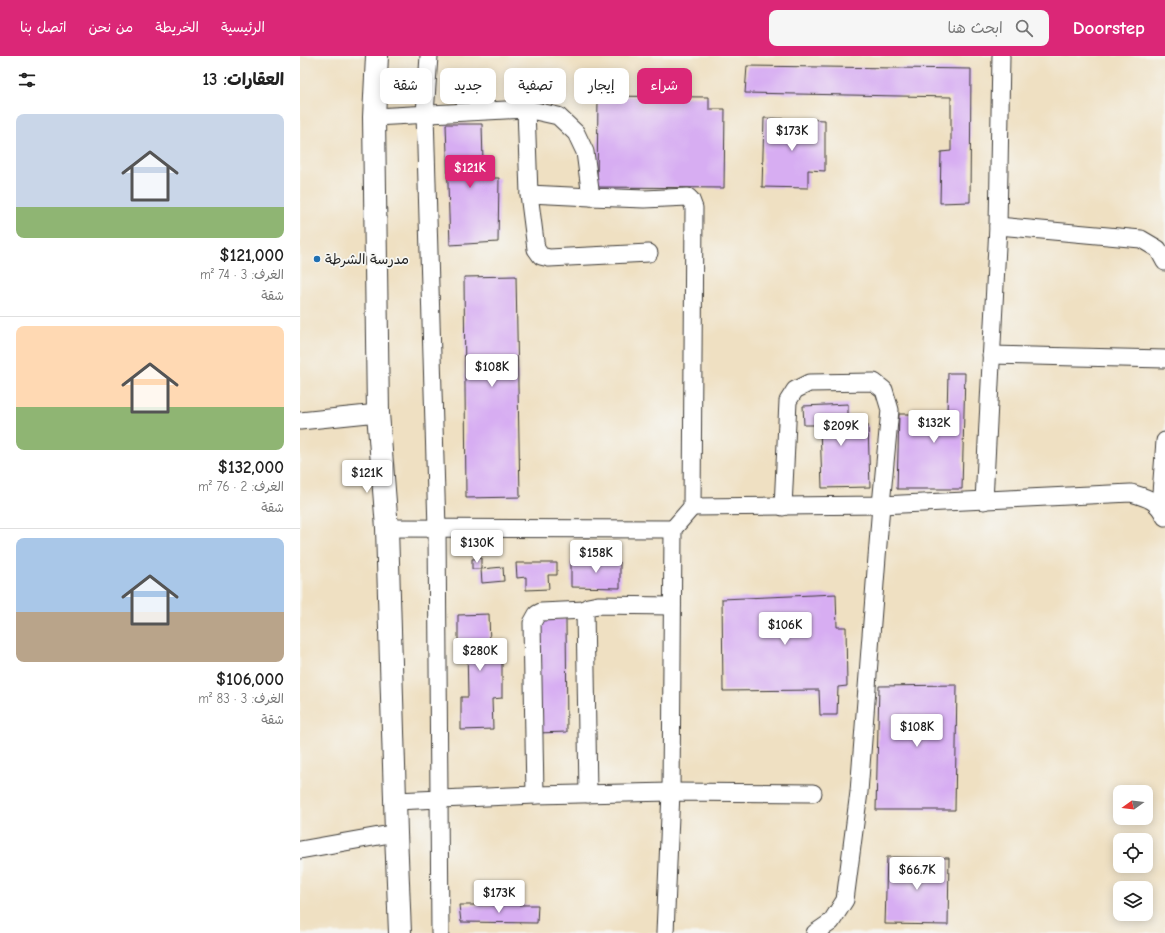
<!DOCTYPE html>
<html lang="ar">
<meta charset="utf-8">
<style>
:root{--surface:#fff;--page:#f6f6f6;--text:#222;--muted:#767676;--line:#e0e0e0;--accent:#db2777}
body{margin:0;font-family:"Comic Neue","Playpen Sans Arabic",sans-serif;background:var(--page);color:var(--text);direction:rtl;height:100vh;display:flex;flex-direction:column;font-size:15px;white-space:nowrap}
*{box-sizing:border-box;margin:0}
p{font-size:13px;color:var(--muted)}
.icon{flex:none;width:22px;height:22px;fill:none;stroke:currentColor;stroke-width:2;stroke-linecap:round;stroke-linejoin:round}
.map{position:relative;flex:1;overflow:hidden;direction:ltr}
.sheet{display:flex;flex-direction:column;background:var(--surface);width:300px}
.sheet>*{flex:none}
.hud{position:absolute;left:12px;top:12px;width:380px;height:36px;direction:rtl;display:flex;gap:8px}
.needle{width:26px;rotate:255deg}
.buttons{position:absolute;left:813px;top:729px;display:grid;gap:8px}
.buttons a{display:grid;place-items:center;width:40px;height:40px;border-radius:8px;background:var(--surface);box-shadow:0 2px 10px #0003;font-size:20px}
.price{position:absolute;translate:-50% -34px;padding:0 9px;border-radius:4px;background:#fff;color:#222;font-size:13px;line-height:26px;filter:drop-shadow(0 1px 2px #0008)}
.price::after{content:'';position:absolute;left:50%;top:24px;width:12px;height:9px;margin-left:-6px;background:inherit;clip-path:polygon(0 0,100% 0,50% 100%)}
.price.current{background:var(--accent);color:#fff}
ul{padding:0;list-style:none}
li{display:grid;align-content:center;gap:8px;height:212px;padding:0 16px}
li+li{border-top:1px solid var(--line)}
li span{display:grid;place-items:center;height:124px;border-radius:8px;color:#555}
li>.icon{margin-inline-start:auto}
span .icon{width:72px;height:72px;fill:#fffc;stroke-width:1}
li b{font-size:17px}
h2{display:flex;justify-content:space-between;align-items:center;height:48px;padding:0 16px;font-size:17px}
.tag{padding:0 14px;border-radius:8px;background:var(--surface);box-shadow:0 2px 10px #0003;font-size:14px;line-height:36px}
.tag.current{background:var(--accent);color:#fff}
header{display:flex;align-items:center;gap:24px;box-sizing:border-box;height:56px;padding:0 20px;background:var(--accent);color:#fff}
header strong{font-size:19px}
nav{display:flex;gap:22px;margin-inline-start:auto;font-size:14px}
.search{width:280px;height:36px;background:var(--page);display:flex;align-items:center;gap:10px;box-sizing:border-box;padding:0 14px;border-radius:8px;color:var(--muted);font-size:15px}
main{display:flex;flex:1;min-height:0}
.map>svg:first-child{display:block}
</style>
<header>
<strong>Doorstep</strong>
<div class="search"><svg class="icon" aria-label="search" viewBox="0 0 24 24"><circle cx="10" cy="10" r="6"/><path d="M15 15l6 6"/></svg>ابحث هنا</div>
<nav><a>الرئيسية</a><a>الخريطة</a><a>من نحن</a><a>اتصل بنا</a></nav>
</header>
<main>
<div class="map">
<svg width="865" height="877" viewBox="0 0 865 877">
<rect width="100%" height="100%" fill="#f6f6f2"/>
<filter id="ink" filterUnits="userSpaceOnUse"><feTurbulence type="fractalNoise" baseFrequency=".025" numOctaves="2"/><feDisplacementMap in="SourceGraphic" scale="8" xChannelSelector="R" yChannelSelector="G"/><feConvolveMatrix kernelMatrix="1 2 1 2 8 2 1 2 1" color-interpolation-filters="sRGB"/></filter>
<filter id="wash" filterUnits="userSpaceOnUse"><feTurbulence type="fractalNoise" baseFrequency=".012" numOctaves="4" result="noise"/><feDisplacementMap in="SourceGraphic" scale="16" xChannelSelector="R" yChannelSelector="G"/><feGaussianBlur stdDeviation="0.9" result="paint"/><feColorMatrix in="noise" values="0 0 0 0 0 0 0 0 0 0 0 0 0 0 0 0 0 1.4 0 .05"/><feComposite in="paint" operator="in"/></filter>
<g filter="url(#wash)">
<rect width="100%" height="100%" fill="#efe0c2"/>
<g id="blocks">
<g fill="#d7adf2">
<path d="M447,10L671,13L670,146L640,147L641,96L651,95V41L445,37Z"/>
<path d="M298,40L409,41V53H425L424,132L297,131Z"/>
<path d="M464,62L525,64V115L508,114V132L462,131Z"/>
<path d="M146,68H182L183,107L160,108V122H199L198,186L150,189Z"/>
<path d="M216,220L220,441L166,442L164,221Z"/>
<path d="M648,317H665L662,433H597L599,358H647Z"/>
<path d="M548,348V370L568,369L570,431L522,432L520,369H504L503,350Z"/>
<path d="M181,502V513H172V503Z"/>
<path d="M271,505L320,506V532L271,531Z"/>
<path d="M216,507H257V519H248L249,533L226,534V521L217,522Z"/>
<path d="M203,511L204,525L182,527L181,513Z"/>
<path d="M536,538L537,571H546L547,630L538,631L537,659H520L519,634L423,635L422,543Z"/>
<path d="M189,558L190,589H202V642L192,643L193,673L161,674V641H168L167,591L158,592V559Z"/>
<path d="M235,563H266L267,676L237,677Z"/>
<path d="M657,629L655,754H576L579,630Z"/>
<path d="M587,801L649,802L648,869L585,868Z"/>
<path d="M159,849H238L237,867L161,866Z"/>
</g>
</g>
</g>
<g filter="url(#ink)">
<use href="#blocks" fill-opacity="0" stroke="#3c3935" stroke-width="1"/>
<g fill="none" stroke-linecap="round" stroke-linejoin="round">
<defs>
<g id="minor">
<path d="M129,0L125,58L137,473L140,877"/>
<path d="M226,53L229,138L236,193L241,200L249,202L349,197"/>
<path d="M74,61L226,53L258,60L276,77L285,96L291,141L344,143L388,141L391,144L394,152L392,451L373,473L371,736L365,877"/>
<path d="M229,138L291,141"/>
<path d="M698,170L841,183L858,193L865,206"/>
<path d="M691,299L865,303"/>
<path d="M0,365L78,357"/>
<path d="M684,445L698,170L701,0"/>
<path d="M860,450L865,385"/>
<path d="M392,451L581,449L831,437C848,442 857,444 865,461"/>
<path d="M483,451L488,345L495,334L509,327L574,326L584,334L590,354L581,449L559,736L545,844L531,866L515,877"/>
<path d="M87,472L373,473"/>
<path d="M288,738L285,554L288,551L298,549L372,550"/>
<path d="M235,739L232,567L237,558L241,556L285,554"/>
<path d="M95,745L235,739L371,736L513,737"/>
<path d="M0,794L96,777"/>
</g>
<path id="major" d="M77,0L74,61L78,357L87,472L96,777L100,877"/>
</defs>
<use href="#minor" stroke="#3c3935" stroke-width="19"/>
<use href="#major" stroke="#3c3935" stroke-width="24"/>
<use href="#minor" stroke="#fff" stroke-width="17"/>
<use href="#major" stroke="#fff" stroke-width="22"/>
</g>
</g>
<circle fill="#1f6fb2" stroke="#f6f6f2" stroke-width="1.5" cx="17" cy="203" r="4"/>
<g text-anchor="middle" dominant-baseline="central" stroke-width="3.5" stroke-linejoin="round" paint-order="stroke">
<g font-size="14" fill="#1c1c1c" stroke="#f6f6f2" text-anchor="start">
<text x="25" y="203">مدرسة الشرطة</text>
</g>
</g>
</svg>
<div class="buttons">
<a><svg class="needle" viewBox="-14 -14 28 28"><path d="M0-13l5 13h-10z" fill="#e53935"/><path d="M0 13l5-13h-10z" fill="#767676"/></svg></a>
<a><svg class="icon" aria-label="locate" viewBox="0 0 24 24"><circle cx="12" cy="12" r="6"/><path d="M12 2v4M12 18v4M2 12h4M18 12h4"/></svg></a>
<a><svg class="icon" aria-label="layers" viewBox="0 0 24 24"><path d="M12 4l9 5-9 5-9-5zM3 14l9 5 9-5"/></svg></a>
</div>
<b class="price" style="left:492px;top:96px">$173K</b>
<b class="price current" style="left:170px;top:133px">$121K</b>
<b class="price" style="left:192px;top:332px">$108K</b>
<b class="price" style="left:634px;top:388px">$132K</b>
<b class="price" style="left:541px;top:391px">$209K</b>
<b class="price" style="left:67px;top:438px">$121K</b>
<b class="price" style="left:177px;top:508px">$130K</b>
<b class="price" style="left:296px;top:518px">$158K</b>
<b class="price" style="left:485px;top:590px">$106K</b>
<b class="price" style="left:180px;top:616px">$280K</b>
<b class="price" style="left:617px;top:692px">$108K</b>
<b class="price" style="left:617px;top:835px">$66.7K</b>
<b class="price" style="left:199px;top:858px">$173K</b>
<div class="hud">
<a class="tag current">شراء</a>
<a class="tag">إيجار</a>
<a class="tag">تصفية</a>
<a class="tag">جديد</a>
<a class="tag">شقة</a>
</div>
</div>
<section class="sheet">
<h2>العقارات: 13<svg class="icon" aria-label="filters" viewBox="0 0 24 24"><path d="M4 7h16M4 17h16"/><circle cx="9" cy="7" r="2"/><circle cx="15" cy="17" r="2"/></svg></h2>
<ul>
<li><span style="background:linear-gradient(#c9d6e8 75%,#8fb573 0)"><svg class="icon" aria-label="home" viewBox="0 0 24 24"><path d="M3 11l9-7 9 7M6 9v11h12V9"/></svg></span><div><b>$121,000</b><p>الغرف: 3 · 74 m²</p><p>شقة</p></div></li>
<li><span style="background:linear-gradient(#ffd9b3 65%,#8fb573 0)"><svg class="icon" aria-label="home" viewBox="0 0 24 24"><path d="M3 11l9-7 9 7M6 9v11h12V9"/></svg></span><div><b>$132,000</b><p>الغرف: 2 · 76 m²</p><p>شقة</p></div></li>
<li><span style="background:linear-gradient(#a9c7e8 60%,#b9a48a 0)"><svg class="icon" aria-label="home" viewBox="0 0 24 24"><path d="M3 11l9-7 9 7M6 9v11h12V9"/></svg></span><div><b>$106,000</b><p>الغرف: 3 · 83 m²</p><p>شقة</p></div></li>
</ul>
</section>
</main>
